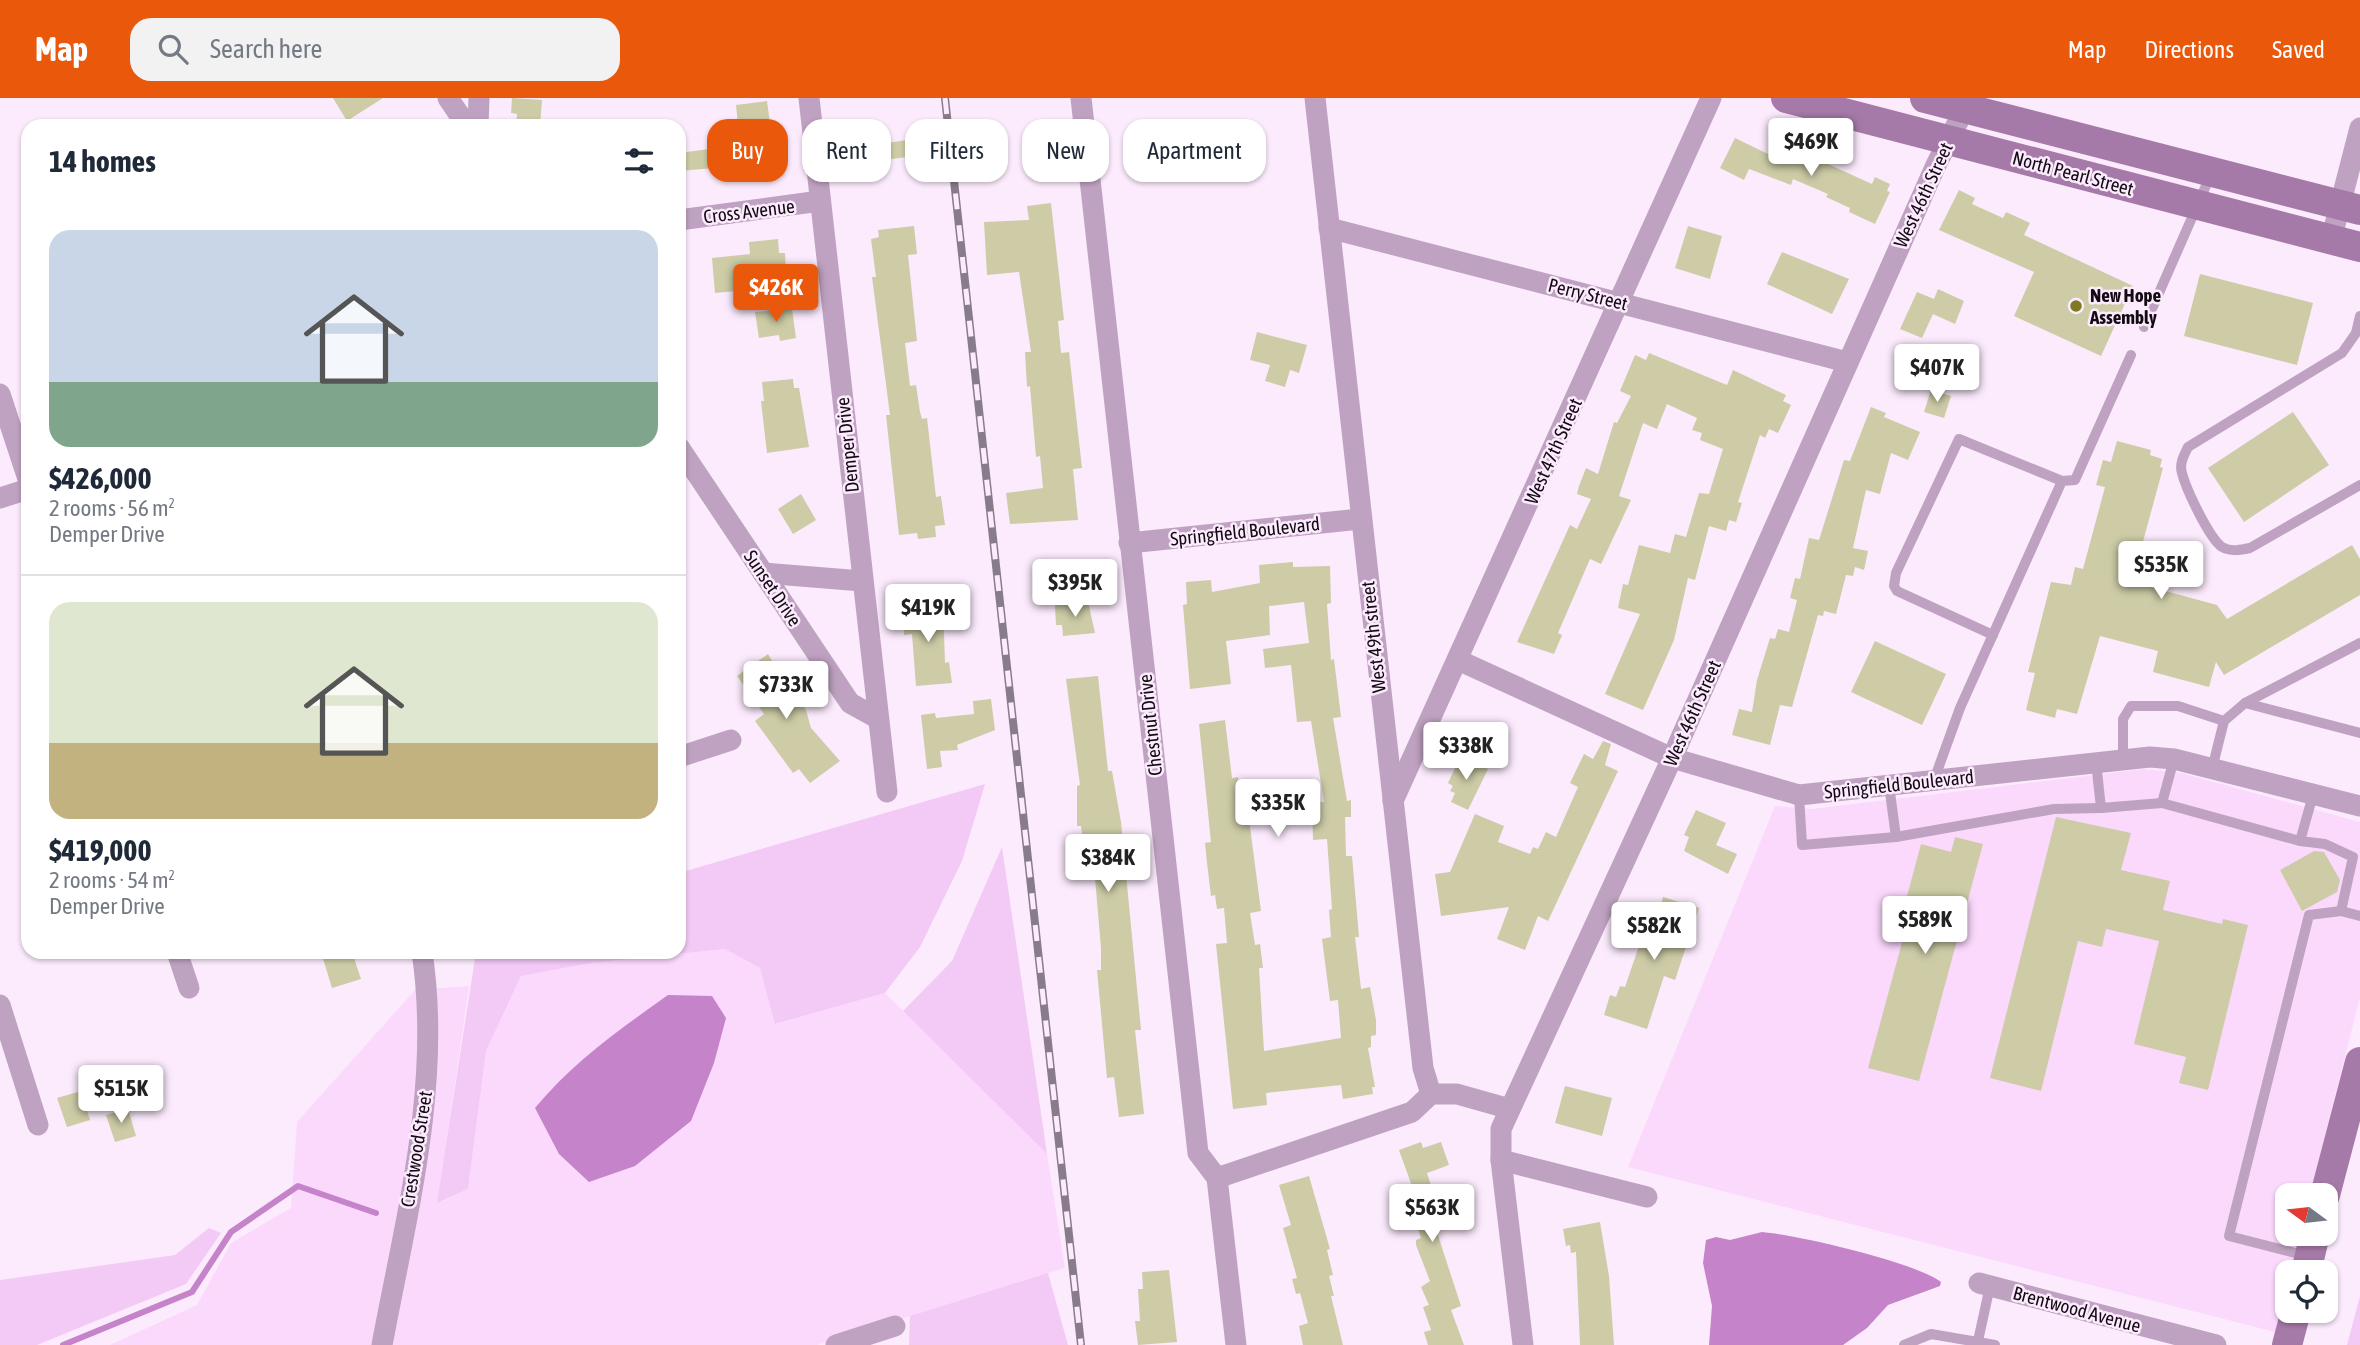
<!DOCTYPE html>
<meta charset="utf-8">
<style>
:root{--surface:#fff;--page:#f2f2f3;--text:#1f2937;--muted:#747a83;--line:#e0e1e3;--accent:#ea580c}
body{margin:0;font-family:"Asap Condensed",sans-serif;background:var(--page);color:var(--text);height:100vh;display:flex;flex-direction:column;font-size:26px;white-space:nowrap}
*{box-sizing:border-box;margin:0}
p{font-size:23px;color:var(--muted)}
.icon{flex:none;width:38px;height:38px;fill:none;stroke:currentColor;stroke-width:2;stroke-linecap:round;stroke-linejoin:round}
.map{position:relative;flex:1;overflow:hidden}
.details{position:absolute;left:21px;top:21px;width:665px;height:840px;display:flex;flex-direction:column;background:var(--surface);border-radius:21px;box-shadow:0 2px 5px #0004}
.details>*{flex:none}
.guide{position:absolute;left:707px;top:21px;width:665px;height:63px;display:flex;gap:14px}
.needle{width:46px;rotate:285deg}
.controls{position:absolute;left:2275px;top:1085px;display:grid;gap:14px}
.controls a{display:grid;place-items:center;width:63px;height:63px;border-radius:14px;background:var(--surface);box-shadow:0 2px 5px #0004;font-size:35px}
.price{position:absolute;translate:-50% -60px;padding:0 16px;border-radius:7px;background:#fff;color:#222;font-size:23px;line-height:46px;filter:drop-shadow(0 2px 4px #0008)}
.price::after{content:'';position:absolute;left:50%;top:42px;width:21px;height:16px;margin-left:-10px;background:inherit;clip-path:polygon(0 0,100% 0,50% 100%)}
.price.selected{background:var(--accent);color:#fff}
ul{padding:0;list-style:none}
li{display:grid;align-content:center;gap:14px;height:371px;padding:0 28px}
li+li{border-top:2px solid var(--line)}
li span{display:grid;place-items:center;height:217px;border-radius:21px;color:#555}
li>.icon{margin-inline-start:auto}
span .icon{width:126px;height:126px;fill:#fffc;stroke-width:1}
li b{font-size:30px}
h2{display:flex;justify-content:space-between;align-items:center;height:84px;padding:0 28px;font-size:30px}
.pill{padding:0 24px;border-radius:21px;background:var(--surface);box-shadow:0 2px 5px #0004;font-size:24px;line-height:63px}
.pill.selected{background:var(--accent);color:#fff}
header{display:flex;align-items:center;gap:42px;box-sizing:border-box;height:98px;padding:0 35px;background:var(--accent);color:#fff}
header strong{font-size:33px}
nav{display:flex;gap:38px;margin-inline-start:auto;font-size:24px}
.search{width:490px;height:63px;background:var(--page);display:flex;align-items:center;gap:18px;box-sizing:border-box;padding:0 24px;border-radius:21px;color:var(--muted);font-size:26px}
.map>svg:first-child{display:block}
</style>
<header>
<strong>Map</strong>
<div class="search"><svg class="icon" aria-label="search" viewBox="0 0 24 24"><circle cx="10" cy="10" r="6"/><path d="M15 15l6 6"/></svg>Search here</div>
<nav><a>Map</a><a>Directions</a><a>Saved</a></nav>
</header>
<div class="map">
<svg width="2360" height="1247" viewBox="0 0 2360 1247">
<rect width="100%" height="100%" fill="#fcebfd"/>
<g fill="#fbd9fd">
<path d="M2144,671L2181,675L2360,724V899L2310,1097H2287V1136H2300L2291,1174H2287V1188L2275,1234L1628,1069L1775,708L1812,711Z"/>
<path d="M726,851L760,870L776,926L885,895L1047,1056L1065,1170L817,1247H110L197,1207L231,1145L291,1110L297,1024L415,892L469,888L438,1105L468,1091L486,953L521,878L591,865Z"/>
</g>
<g fill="#f3c9f5">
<path d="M985,686L962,763L920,849L885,895L775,926L760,870L725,851L591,865L521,878L486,953L468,1091L437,1105L476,854H679V775Z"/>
<path d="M1002,749L1047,1056L903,913L952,863Z"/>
<path d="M209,1130L221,1135L186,1186L37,1247H0V1182L175,1157Z"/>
<path d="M1048,1175L1068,1247H909L910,1218Z"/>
<path d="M2360,1198V1247H2347Z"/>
</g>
<g fill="#c583c9">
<path d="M668,897L712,898L726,920L714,965L691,1023L635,1068L589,1084L559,1056L535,1010C573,964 619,932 668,897Z"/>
<path d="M1762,1134C1797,1137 1914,1164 1941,1184L1940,1188L1888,1207L1867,1230L1843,1247H1709L1712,1208L1703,1165L1706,1142L1716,1139L1730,1142Z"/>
</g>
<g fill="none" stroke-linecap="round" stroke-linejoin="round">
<path stroke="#c583c9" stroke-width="6" d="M63,1247L192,1194L231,1134L298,1088L376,1115"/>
</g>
<g fill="#cdcca7">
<path d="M333,0H383L347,23Z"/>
<path d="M512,0L542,2L540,28H516L517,16L511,15Z"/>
<path d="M767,3L777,75L727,81L726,69L679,73V55L740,47L736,7Z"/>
<path d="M886,32L887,45L928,39L931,56L852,66L850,35Z"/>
<path d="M1735,40L1772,58L1775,52L1816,69L1819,62L1872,86L1875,79L1890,86L1887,93L1890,94L1875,126L1849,114L1850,110L1826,99L1828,96L1793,81L1791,87L1749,71L1744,82L1720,70Z"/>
<path d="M1959,92L1975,100L1972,106L2003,120L2006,114L2030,125L2024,137L2133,188L2101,258L2014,218L2034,174L1939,132Z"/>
<path d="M1051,105L1064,222L1058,223L1061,255L1069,254L1082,370L1073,371L1078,422L1010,426L1006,395L1043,390L1040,358L1036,359L1030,288L1027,289L1025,254H1031L1019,174L987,177L984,124L1029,122L1027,108Z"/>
<path d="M914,128L917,156L908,157L917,243L905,245L910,288L916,287L920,314L922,321L927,320L936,399L941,398L945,427L935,428L936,439L918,441L917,435L899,437L886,317H890L872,179H876L871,141L879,139L878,132Z"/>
<path d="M1688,128L1722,138L1710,181L1675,170Z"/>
<path d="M778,141L779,155H785L786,174L734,179L736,193L715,195L712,160L750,156L749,144Z"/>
<path d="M1782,154L1849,181L1832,216L1767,186Z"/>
<path d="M2200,176L2313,205L2297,267L2184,238Z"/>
<path d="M1938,191L1964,203L1955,226L1933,216L1922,240L1900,231L1917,194L1934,201Z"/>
<path d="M792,211L796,240L780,243L779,237L759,240L755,214Z"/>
<path d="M1257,234L1307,247L1299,275L1290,272L1285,289L1265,283L1270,267L1250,262Z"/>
<path d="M1649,255L1727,287L1733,272L1786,297L1783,303L1791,307L1778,335L1769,331L1765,340L1760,337L1738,404L1742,405L1736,424L1729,422L1726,433L1709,428L1695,482L1688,480L1674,542L1643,612L1605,596L1640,516L1618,510L1623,486L1628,487L1639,447L1670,455L1675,436L1686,439L1699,395L1709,396L1723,351L1700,342L1702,335L1692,332L1697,320L1667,306L1657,331L1643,325L1619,398L1631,402L1601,466L1590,461L1558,535L1562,537L1554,556L1517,544L1570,427L1577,431L1591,401L1577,396L1579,388L1586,370L1598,376L1614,324L1617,325L1631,298L1620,293L1635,257L1646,262Z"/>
<path d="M793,281L794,290H799L809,349L767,355L761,303H764L762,284Z"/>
<path d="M1931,292L1951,298L1944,320L1924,314Z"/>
<path d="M1871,309L1886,315L1884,319L1920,334L1908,362L1891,355L1880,396L1866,392L1853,450L1868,453L1864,472L1855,469L1853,478L1846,477L1836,516L1824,513L1823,518L1818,517L1792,609L1780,607L1770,647L1732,637L1739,611L1752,614L1757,582L1770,540L1775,541L1778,531L1789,534L1797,502L1790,500L1795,480L1800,481L1809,440L1819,442L1844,362L1850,363Z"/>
<path d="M2293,314L2329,367L2244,424L2208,370Z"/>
<path d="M2117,343L2151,352L2150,357L2162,361L2160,369L2163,370L2132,484L2217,507L2227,521L2352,447L2360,461V497L2224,577L2216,564L2209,589L2153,574L2158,553L2100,538L2077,616L2057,611L2055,620L2026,612L2035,575L2028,574L2051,484L2071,487L2075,469L2083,471L2105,389L2096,387L2103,362L2111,364Z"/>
<path d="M801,396L816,422L793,436L778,411Z"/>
<path d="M1293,464V469L1330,468L1331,505L1327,506L1331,562L1334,561L1341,619L1333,620L1347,703L1351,702V719H1345L1346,758H1352L1359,839H1355L1361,891L1370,889L1376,922V937L1371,938V949L1368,950L1375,989H1372L1373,996L1343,1001L1341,987L1266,995L1267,1007L1233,1011L1216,846L1227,845L1224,810L1217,811L1215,797L1211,798L1207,765L1205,745L1211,744L1199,626L1225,622L1232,680L1238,679L1241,722L1249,721L1261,813L1250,815L1255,847L1260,846L1263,870H1259L1264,953L1341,940L1338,902L1330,903L1322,841L1331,839L1329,812L1332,811L1327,741L1313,742L1312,704H1324L1311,623L1297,624L1291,567L1265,570L1263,551L1309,545L1304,504L1269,508L1270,537L1226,543L1231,586L1190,591L1183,507L1187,506L1186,484L1211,482L1212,494L1260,485L1259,467Z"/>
<path d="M1088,504L1095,535L1063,538L1062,527H1056L1055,507Z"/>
<path d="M943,507L945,565L949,564L952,585L916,588L912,536L904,537L903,508Z"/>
<path d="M1875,543L1946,576L1922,627L1851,594Z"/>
<path d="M768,556L795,602L798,600L806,612L811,630L840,663L810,685L799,671L793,675L755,623L764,616L737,578Z"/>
<path d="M1098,578L1108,673H1112L1121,724L1141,932H1135L1144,1016L1119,1019L1114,979L1107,980L1097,872H1101V850L1092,745H1083L1081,728H1077V688L1080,687L1066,581Z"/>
<path d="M991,601L995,632L957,647L958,652L940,653L942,669L927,671L921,617L935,615L936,620L974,616L973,603Z"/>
<path d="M1603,643L1611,646L1605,667L1618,673L1548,823L1538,818L1525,852L1497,841L1509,809L1441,818L1435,776L1450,774L1475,716L1504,728L1498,744L1530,756L1533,749L1538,751L1546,734L1556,739L1578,689L1570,685L1584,656L1593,661Z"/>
<path d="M1461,658L1488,671L1468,712L1451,704L1455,695L1450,693L1453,688L1448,685Z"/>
<path d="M1696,712L1726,725L1716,747L1737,756L1728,776L1684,753L1689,739L1684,737Z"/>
<path d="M2056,719L2131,735L2121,772L2170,783L2163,812L2222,826L2223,821L2248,827L2208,992L2179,985L2186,959L2134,946L2159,843L2106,831L2102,849L2078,843L2041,993L1990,980Z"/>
<path d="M1955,739L1983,746L1919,983L1868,970L1910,815L1903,813L1921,746L1951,754Z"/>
<path d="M2314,753L2324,754L2340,782L2337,794L2302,813L2280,772Z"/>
<path d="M1663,799L1699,810L1675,882L1664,878L1647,931L1604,917L1610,897L1616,899L1620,888L1625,889L1654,804L1661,806Z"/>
<path d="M321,854H352L361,881L332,890Z"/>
<path d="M1565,988L1612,1000L1602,1038L1555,1025Z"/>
<path d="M81,993L90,1022L67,1029L57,1000Z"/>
<path d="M128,1011L136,1038L115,1044L106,1017Z"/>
<path d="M1421,1044L1423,1050L1441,1044L1449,1067L1427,1075L1441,1119L1433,1122L1461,1208L1451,1212L1464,1247H1428L1424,1234L1431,1232L1423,1209L1429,1207L1421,1189L1430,1183L1416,1147V1142L1421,1140L1407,1097L1414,1094L1399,1052Z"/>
<path d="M1309,1078L1330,1151L1327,1152L1333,1177L1329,1178L1334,1198H1331L1343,1247H1303L1299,1228L1308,1225L1300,1195L1296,1196L1292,1181L1297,1180L1283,1130L1291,1127L1279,1087Z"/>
<path d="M1600,1124L1609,1178L1614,1247H1580L1576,1154L1571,1155L1570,1147L1566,1148L1563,1131Z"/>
<path d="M1169,1172L1177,1244L1138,1247L1135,1223H1140L1138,1191H1143L1142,1174Z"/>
</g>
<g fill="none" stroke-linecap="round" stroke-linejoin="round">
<g stroke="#bfa2c1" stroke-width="10">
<path d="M2360,218L2356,235L2342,255L2188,349C2184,357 2179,366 2182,375C2186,391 2209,440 2222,449C2231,454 2241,452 2250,450L2360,387"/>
<path d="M2144,229L2212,74"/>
<path d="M1993,537L1897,493L1894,488L1896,475L1959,341L2062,383"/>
<path d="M2245,605L2360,545"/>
<path d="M2123,661V621L2131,608H2178L2224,623L2245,605L2360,635"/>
<path d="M2174,661L2162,705L2300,743L2313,697"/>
<path d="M2096,664L2101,710L2162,705"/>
<path d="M2212,671L2224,623"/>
<path d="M1934,682L1960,610L2062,383L2075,382L2131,257"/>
<path d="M1889,687L1896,739L2054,711L2101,710"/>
<path d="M1799,697L1802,747L1896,739"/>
<path d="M2300,743L2325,746L2353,759L2341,813"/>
<path d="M2307,1158L2229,1138L2309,817L2341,813L2360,818"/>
<path d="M1978,1243L1990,1188"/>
<path d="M1904,1247L1931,1236L1995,1247"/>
</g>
<g stroke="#bfa2c1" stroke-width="21">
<path d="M448,0L467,28"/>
<path d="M809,0L887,694"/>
<path d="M1081,0L1198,1055L1217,1080L1236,1247"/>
<path d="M1315,0L1423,970L1431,996H1457L1510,1011"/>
<path d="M478,28L479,0"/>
<path d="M679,122L820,103"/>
<path d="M1329,130L1847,264"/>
<path d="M2331,142L2360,30"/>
<path d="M0,296L28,381"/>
<path d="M679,349L850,605L877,620"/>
<path d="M0,400L28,391"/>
<path d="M1129,445L1360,421"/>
<path d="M763,475L862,483"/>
<path d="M1458,562L1672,660L1799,697L2150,659L2174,661L2360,708"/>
<path d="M679,659L731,642"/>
<path d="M1393,703L1711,0"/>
<path d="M177,854L189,890"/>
<path d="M0,907L38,1027"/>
<path d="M1501,1062L1647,1099"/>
<path d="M1217,1080L1412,1014L1431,996"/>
<path d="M1979,1185L2216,1247"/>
<path d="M382,1247C406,1118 442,986 422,854"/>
<path d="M836,1247L895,1228"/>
<path d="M1523,1247L1501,1062V1031L1672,660L1936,67L1970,0"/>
</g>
<g stroke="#a67aa8" stroke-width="30">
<path d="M1786,0L2360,149"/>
<path d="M1925,0L2360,112"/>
<path d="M2325,1097L2360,964"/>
<path d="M2306,1174L2315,1136"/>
<path d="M2287,1247L2296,1213"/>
</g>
<defs>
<path id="rail" d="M945,0L1081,1247"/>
</defs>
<use href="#rail" stroke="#897c8a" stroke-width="8"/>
<use href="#rail" stroke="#fcebfd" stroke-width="5" stroke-dasharray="16" stroke-linecap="butt"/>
</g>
<circle fill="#7f791f" stroke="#fcebfd" stroke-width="2.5" cx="2076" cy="208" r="7"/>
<g text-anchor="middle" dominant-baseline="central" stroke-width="5" stroke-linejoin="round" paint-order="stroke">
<g font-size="19" fill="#130a14" stroke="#fcebfd">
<text transform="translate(2073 75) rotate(15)">North Pearl Street</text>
<text transform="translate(1923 97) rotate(-65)">West 46th Street</text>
<text transform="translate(749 113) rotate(-7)">Cross Avenue</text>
<text transform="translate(1588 196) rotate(14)">Perry Street</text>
<text transform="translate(847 347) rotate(-96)">Demper Drive</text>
<text transform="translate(1553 353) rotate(-66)">West 47th Street</text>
<text transform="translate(1245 433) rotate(-6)">Springfield Boulevard</text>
<text transform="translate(773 490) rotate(56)">Sunset Drive</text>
<text transform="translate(1373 539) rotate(-96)">West 49th street</text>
<text transform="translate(1692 615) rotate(-66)">West 46th Street</text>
<text transform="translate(1150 627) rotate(-96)">Chestnut Drive</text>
<text transform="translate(1899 686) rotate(-6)">Springfield Boulevard</text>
<text transform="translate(416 1051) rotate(-81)">Crestwood Street</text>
<text transform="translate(2077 1211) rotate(15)">Brentwood Avenue</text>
</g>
<g font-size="19" font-weight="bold" fill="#130a14" stroke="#fcebfd" text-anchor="start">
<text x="2090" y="197">New Hope<tspan x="2090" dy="22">Assembly</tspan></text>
</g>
</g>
</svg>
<div class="controls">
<a><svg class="needle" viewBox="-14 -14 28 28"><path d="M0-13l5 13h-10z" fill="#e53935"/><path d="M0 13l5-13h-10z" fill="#747a83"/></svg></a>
<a><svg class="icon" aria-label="locate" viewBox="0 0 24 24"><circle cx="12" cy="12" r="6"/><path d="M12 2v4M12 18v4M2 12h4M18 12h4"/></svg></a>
</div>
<b class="price" style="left:1811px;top:80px">$469K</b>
<b class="price selected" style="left:776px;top:226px">$426K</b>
<b class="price" style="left:1937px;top:306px">$407K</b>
<b class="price" style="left:2161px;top:503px">$535K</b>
<b class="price" style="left:1075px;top:521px">$395K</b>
<b class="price" style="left:928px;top:546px">$419K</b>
<b class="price" style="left:786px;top:623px">$733K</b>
<b class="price" style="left:1466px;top:684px">$338K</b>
<b class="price" style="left:1278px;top:741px">$335K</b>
<b class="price" style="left:1108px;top:796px">$384K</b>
<b class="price" style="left:1925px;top:858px">$589K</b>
<b class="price" style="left:1654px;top:864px">$582K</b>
<b class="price" style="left:121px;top:1027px">$515K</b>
<b class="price" style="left:1432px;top:1146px">$563K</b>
<div class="guide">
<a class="pill selected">Buy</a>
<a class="pill">Rent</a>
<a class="pill">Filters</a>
<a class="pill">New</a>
<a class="pill">Apartment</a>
</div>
<section class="details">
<h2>14 homes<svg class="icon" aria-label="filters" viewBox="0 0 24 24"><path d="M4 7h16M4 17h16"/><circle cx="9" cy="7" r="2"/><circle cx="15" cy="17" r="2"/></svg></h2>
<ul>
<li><span style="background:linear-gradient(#c9d6e8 70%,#7fa58c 0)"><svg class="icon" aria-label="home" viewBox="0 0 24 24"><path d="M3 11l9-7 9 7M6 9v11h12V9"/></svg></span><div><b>$426,000</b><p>2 rooms · 56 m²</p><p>Demper Drive</p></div></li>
<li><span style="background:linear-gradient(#dfe7d0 65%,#c2b280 0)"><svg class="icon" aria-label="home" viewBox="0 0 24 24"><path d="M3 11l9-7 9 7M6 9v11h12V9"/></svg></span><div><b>$419,000</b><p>2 rooms · 54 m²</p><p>Demper Drive</p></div></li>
</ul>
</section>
</div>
